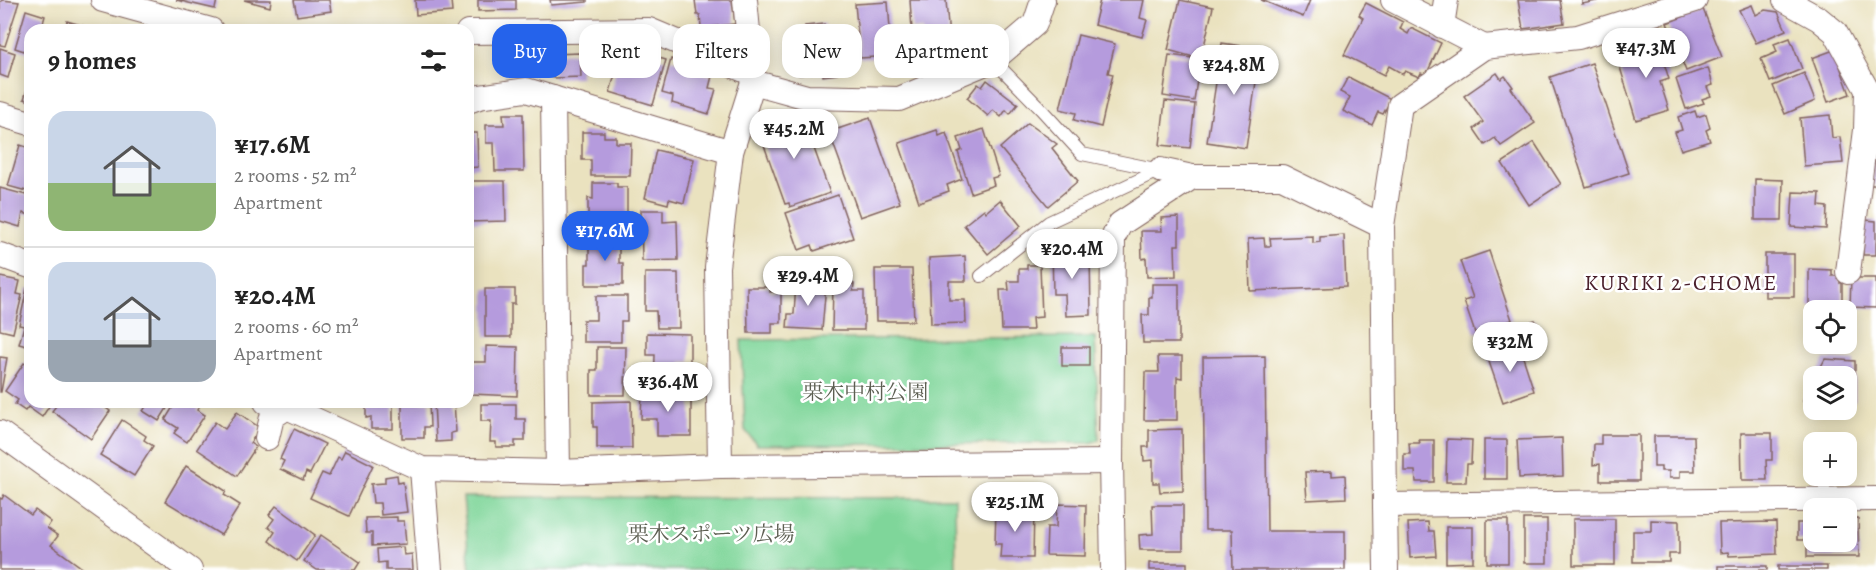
<!DOCTYPE html>
<meta charset="utf-8">
<style>
:root{--surface:#fff;--page:#f6f6f6;--text:#222;--muted:#767676;--line:#e0e0e0;--accent:#2563eb}
body{margin:0;font-family:Alegreya,"Noto Serif JP",serif;background:var(--page);color:var(--text);height:100vh;display:flex;flex-direction:column;font-size:22px;white-space:nowrap}
*{box-sizing:border-box;margin:0}
p{font-size:20px;color:var(--muted)}
.icon{flex:none;width:33px;height:33px;fill:none;stroke:currentColor;stroke-width:2;stroke-linecap:round;stroke-linejoin:round}
.map{position:relative;flex:1;overflow:hidden}
.drawer{position:absolute;left:24px;top:24px;width:450px;height:384px;display:flex;flex-direction:column;background:var(--surface);border-radius:18px;box-shadow:0 3px 15px #0003}
.drawer>*{flex:none}
.hud{position:absolute;left:492px;top:24px;width:570px;height:54px;display:flex;gap:12px}
.fabs{position:absolute;left:1803px;top:300px;display:grid;gap:12px}
.fabs a{display:grid;place-items:center;width:54px;height:54px;border-radius:12px;background:var(--surface);box-shadow:0 3px 15px #0003;font-size:30px}
.price{position:absolute;translate:-50% -51px;padding:0 14px;border-radius:21px;background:#fff;color:#222;font-size:20px;line-height:39px;filter:drop-shadow(0 2px 3px #0008)}
.price::after{content:'';position:absolute;left:50%;top:36px;width:18px;height:14px;margin-left:-9px;background:inherit;clip-path:polygon(0 0,100% 0,50% 100%)}
.price.active{background:var(--accent);color:#fff}
ul{padding:0;list-style:none}
li{display:flex;align-items:center;gap:18px;height:150px;padding:0 24px}
li+li{border-top:2px solid var(--line)}
li span{display:grid;place-items:center;flex:none;width:168px;height:120px;border-radius:18px;color:#555}
li>.icon{margin-inline-start:auto}
span .icon{width:72px;height:72px;fill:#fffc;stroke-width:1}
li b{font-size:26px}
h2{display:flex;justify-content:space-between;align-items:center;height:72px;padding:0 24px;font-size:26px}
.pill{padding:0 21px;border-radius:18px;background:var(--surface);box-shadow:0 3px 15px #0003;font-size:21px;line-height:54px}
.pill.active{background:var(--accent);color:#fff}
.map>svg:first-child{display:block}
</style>
<div class="map">
<svg width="1876" height="570" viewBox="0 0 1876 570">
<rect width="100%" height="100%" fill="#fff"/>
<filter id="ink" filterUnits="userSpaceOnUse"><feTurbulence type="fractalNoise" baseFrequency=".0167" numOctaves="2"/><feDisplacementMap in="SourceGraphic" scale="12" xChannelSelector="R" yChannelSelector="G"/><feConvolveMatrix kernelMatrix="1 2 1 2 8 2 1 2 1" color-interpolation-filters="sRGB"/></filter>
<filter id="wash" filterUnits="userSpaceOnUse"><feTurbulence type="fractalNoise" baseFrequency=".008" numOctaves="4" result="noise"/><feDisplacementMap in="SourceGraphic" scale="24" xChannelSelector="R" yChannelSelector="G"/><feGaussianBlur stdDeviation="1.35" result="paint"/><feColorMatrix in="noise" values="0 0 0 0 0 0 0 0 0 0 0 0 0 0 0 0 0 1.4 0 .05"/><feComposite in="paint" operator="in"/></filter>
<g filter="url(#wash)">
<rect width="100%" height="100%" fill="#eae2bf"/>
<g fill="#7fd69a" stroke="#647a62" stroke-width="1.5">
<path d="M1095,337L1099,440L1090,443L757,445L745,430L741,340Z"/>
<path d="M463,497L955,498L956,570H470Z"/>
</g>
<g id="blocks">
<g fill="#b59bdd">
<path d="M2,0L19,2L5,46L0,45V2Z"/>
<path d="M176,0H217L215,9Z"/>
<path d="M244,0H271L270,7Z"/>
<path d="M294,0H329L331,11L297,16Z"/>
<path d="M415,0H451L452,12L416,15Z"/>
<path d="M478,0H516V10L478,11Z"/>
<path d="M550,0H587V2L551,5Z"/>
<path d="M695,0H732L735,24L701,28L700,15H697Z"/>
<path d="M910,0H946L949,39L923,41L922,29L912,30Z"/>
<path d="M1100,0H1144L1140,18L1147,20L1142,37L1094,25Z"/>
<path d="M1180,0L1213,7L1201,59L1168,50Z"/>
<path d="M1261,0H1310L1303,17Z"/>
<path d="M1518,0H1560L1564,23L1523,29Z"/>
<path d="M1582,0H1597V1L1582,4Z"/>
<path d="M888,2L892,56L860,58L855,4Z"/>
<path d="M1366,3L1403,22L1400,29L1408,34L1411,28L1441,43L1426,75L1421,73L1419,77L1405,71L1403,74L1389,66L1384,75L1344,55L1363,18L1359,15Z"/>
<path d="M1752,5L1756,15L1765,10L1778,12L1786,30L1756,43L1739,10Z"/>
<path d="M1703,9L1722,57L1686,71L1667,23Z"/>
<path d="M26,10L45,16L43,23L54,27L53,30H30V53L15,48Z"/>
<path d="M67,21L95,29V30H64Z"/>
<path d="M824,24V28L830,27L837,74L823,76V72L799,75L796,46L800,45L798,32L806,31L805,26Z"/>
<path d="M1654,31L1669,79L1660,82L1669,110L1636,120L1619,64L1645,56L1639,36Z"/>
<path d="M1078,35L1115,44L1108,73L1113,74L1101,127L1074,120L1076,113L1060,109Z"/>
<path d="M1790,38L1802,69L1770,82L1761,59L1777,52L1774,44Z"/>
<path d="M1222,43L1261,49L1246,148L1207,142Z"/>
<path d="M0,48L15,53L8,78L0,75Z"/>
<path d="M1834,50L1850,94L1828,102L1812,58Z"/>
<path d="M580,53L581,77L553,78V54Z"/>
<path d="M643,53L666,60L653,105L610,92L620,57L640,63Z"/>
<path d="M1169,55L1200,59L1194,101L1163,96Z"/>
<path d="M671,59L686,63L685,69L712,76L709,88L716,89L709,114L672,103L673,96L662,93Z"/>
<path d="M1592,63L1629,173L1586,187L1550,77Z"/>
<path d="M1708,68L1713,85L1707,87L1711,96L1702,99L1704,103L1686,109L1676,79Z"/>
<path d="M1497,73L1501,79L1505,76L1513,87L1511,88L1535,123L1501,146L1495,138L1485,145L1474,129L1483,122L1464,96Z"/>
<path d="M1804,73L1815,101L1785,114L1773,86Z"/>
<path d="M1348,77L1391,99L1383,114L1378,112L1372,125L1343,111L1350,97L1340,92Z"/>
<path d="M30,80V101L24,99Z"/>
<path d="M987,80L1018,104L1010,114L1006,110L1001,117L993,110L988,116L967,98L978,84L982,87Z"/>
<path d="M1165,101L1195,104L1190,148L1160,145Z"/>
<path d="M1695,111L1697,117L1706,114L1710,128L1706,130L1710,141L1681,150L1675,132L1682,130L1678,117Z"/>
<path d="M801,112L830,193L790,207L789,203L785,204L760,134L761,125Z"/>
<path d="M503,114H523L524,171H495L494,143H486V125H504Z"/>
<path d="M1830,115L1832,138L1840,137L1843,163L1804,166L1800,118Z"/>
<path d="M870,118L900,203L860,217L829,132Z"/>
<path d="M1028,123L1057,144L1052,148L1078,181L1048,206L1000,148Z"/>
<path d="M984,129L999,176L992,178L994,185L971,193L958,152L962,150L958,138Z"/>
<path d="M937,130L939,136L946,133L962,179L947,185L949,191L919,202L899,143Z"/>
<path d="M582,132H604V137H616V143H631L630,176H591V160H582Z"/>
<path d="M468,133H477L478,167L468,168Z"/>
<path d="M1534,142L1561,184L1529,205L1502,163Z"/>
<path d="M20,145L30,148V192L8,186Z"/>
<path d="M1873,148L1876,149V185H1870Z"/>
<path d="M656,150L694,159L684,203L669,199L668,204L645,198Z"/>
<path d="M1755,179L1783,180L1782,220H1755Z"/>
<path d="M468,181H505L506,221L468,222Z"/>
<path d="M593,183H617V187H627V227H594V222H588V198L593,199Z"/>
<path d="M0,188L30,196V215L23,213L20,227L0,221Z"/>
<path d="M1793,192L1820,193L1819,206L1827,207L1826,229L1791,227Z"/>
<path d="M838,195L853,238L814,251L812,245L799,250L786,213Z"/>
<path d="M1000,200L1021,226L988,254L964,225L984,209L986,212Z"/>
<path d="M641,210H663V222L677,221L678,260L642,261Z"/>
<path d="M1179,217V245H1175L1176,276L1147,277L1146,258L1142,259L1141,231H1162L1161,218Z"/>
<path d="M1865,220L1876,221V255H1863Z"/>
<path d="M593,235L619,236V263H623V285H586V264H589V247L593,246Z"/>
<path d="M1344,235L1346,287L1250,291L1248,239L1264,238L1265,246H1271L1270,238L1313,236V243L1320,242V237Z"/>
<path d="M1078,246V255H1090L1091,315L1066,316L1065,294H1053L1052,247Z"/>
<path d="M1489,251L1512,320L1475,333L1464,301L1473,298L1460,261Z"/>
<rect x="1765" y="254" width="29" height="43"/>
<path d="M965,256L966,281H949V300H965L966,323L931,324L929,258Z"/>
<path d="M1027,265H1040L1042,317L1032,318L1033,330H1002L1000,290H1009L1008,281H1019V269H1027Z"/>
<path d="M875,269H912L914,321H876Z"/>
<path d="M1809,269L1832,270V276H1840V283L1842,282V307H1809Z"/>
<path d="M645,273H678L679,328H657L656,311H645Z"/>
<path d="M0,277L20,281L17,294L22,295L13,333L0,330Z"/>
<path d="M1851,278H1876V308L1850,307Z"/>
<path d="M796,282L826,284L822,330L787,328L788,314H794Z"/>
<path d="M833,284H854L853,291H864V330H832Z"/>
<path d="M1152,284H1179V343H1143L1142,315H1149V297H1152Z"/>
<path d="M747,287H770V292L781,291V323H772V333H748Z"/>
<path d="M27,288H30V347L19,344L24,326L19,325Z"/>
<path d="M485,289H515V304H511V337H485Z"/>
<path d="M596,296H627V321H621V342H583V320H596Z"/>
<path d="M1535,320L1543,345L1530,349L1527,341L1520,343L1515,327Z"/>
<path d="M647,333L690,334V362H681V387L654,386L655,355H647Z"/>
<path d="M1514,344L1517,352L1521,351L1534,391L1503,402L1487,356L1497,352L1496,350Z"/>
<path d="M486,346L518,347L517,396L471,394L472,362H486Z"/>
<path d="M597,347H626L625,395H591V370H597Z"/>
<rect x="1062" y="347" width="27" height="19"/>
<path d="M1158,356H1182V378L1177,377V420H1144L1145,372H1159Z"/>
<path d="M1265,356L1267,531H1345V570H1233L1232,530H1205L1203,357Z"/>
<path d="M0,357L7,358L1,392H0Z"/>
<path d="M1825,359L1855,361V401H1846V376H1816Z"/>
<path d="M24,363L30,367V402H52L42,417L28,407L25,411L15,404L18,400L5,391Z"/>
<path d="M1814,381V400H1803Z"/>
<path d="M642,392L680,393V396H691V436H657V419H641Z"/>
<path d="M631,401L632,448H597V427H593V402Z"/>
<path d="M59,402H97L110,411L91,439L52,411Z"/>
<path d="M142,402H171L159,421L143,411L147,405Z"/>
<path d="M176,402H202L197,410L205,415L187,442L174,433L178,428L165,420Z"/>
<path d="M366,402H393V429H371V417L366,418Z"/>
<path d="M407,402H429L430,427H424V438H402V404H407Z"/>
<path d="M434,402H454L456,432L451,433V441L436,442Z"/>
<path d="M481,404H516V419H525V441H515V447H496V442H490L491,421H481Z"/>
<path d="M237,412L260,428L250,443L256,447L237,476L197,449L215,422L225,429Z"/>
<path d="M122,420L146,436L144,440L153,446L134,476L100,455Z"/>
<path d="M294,429L325,444L310,474L306,472L303,480L280,469L284,461L280,459Z"/>
<path d="M1182,429L1183,491L1160,492L1159,483H1153V460L1144,461L1143,447H1149V430Z"/>
<path d="M1741,433H1772V460H1766L1767,480H1742Z"/>
<path d="M1601,435H1639V481H1600V464L1593,465L1594,444H1601Z"/>
<path d="M1654,436H1694L1695,471H1680V478H1669V471H1661V467H1654Z"/>
<path d="M1562,438L1563,476L1519,478L1517,440Z"/>
<path d="M1447,439L1472,440L1471,464H1467L1466,482H1446Z"/>
<path d="M1419,440H1434V482H1416L1415,471H1404V454H1410L1409,443H1420Z"/>
<rect x="1484" y="440" width="23" height="39"/>
<path d="M345,451L373,465L349,516L310,498L322,473L329,476L338,457L341,459Z"/>
<path d="M186,466L226,491L224,495L240,505L221,535L165,501Z"/>
<path d="M1332,471V476L1345,475L1346,498L1307,500L1305,472Z"/>
<path d="M397,475L398,483L403,482L407,512L381,515L380,503H373L371,484L385,483V477Z"/>
<path d="M4,495L31,515L35,510L51,522L47,528L58,536L51,545L85,570H0V498L2,499Z"/>
<path d="M1057,504L1086,505L1085,556L1046,555L1047,527H1056Z"/>
<path d="M1152,505H1183V550H1140L1139,535L1153,534Z"/>
<path d="M276,506L315,535L297,561L269,541L275,532L268,527L274,519L269,515Z"/>
<path d="M996,509H1034L1033,558H1000L1001,544H995Z"/>
<path d="M397,517V521H404L406,544L372,546V533H366L365,518Z"/>
<path d="M1846,518H1858L1859,557H1807V540H1797V523H1814V542H1846Z"/>
<rect x="1524" y="519" width="23" height="44"/>
<rect x="1573" y="519" width="42" height="46"/>
<rect x="1487" y="520" width="21" height="43"/>
<path d="M1651,520L1679,521V554H1669V562H1633V531H1651Z"/>
<path d="M1428,522L1429,531H1434L1436,556L1410,558L1408,523Z"/>
<path d="M1776,522L1777,554L1729,556L1728,552L1720,553L1719,523Z"/>
<path d="M1446,527H1473V562L1446,563Z"/>
<path d="M321,535L360,562L355,570H317L304,561Z"/>
<path d="M403,547L404,555L412,554L413,570H386V562L378,563L377,549Z"/>
<rect x="1149" y="563" width="38" height="7"/>
<rect x="1718" y="566" width="49" height="4"/>
<rect x="1778" y="566" width="49" height="4"/>
</g>
</g>
</g>
<g filter="url(#ink)">
<use href="#blocks" fill-opacity="0" stroke="#82635f" stroke-width="1.5"/>
<g fill="none" stroke-linecap="round" stroke-linejoin="round">
<defs>
<g id="lane">
<path d="M993,60L1040,108L1082,154L1160,170"/>
<path d="M981,276L1049,222L1160,170"/>
</g>
<g id="street">
<path d="M103,0L211,30"/>
<path d="M1393,0L1484,47"/>
<path d="M1695,0L1578,37L1484,47L1400,105L1382,226L1385,505L1876,499"/>
<path d="M1785,0L1819,19L1835,32L1867,90L1866,130L1848,272"/>
<path d="M1442,26L1446,0"/>
<path d="M468,32L649,30L751,73"/>
<path d="M753,82L807,97L899,99L993,60L1035,24L1043,0"/>
<path d="M553,98L558,472"/>
<path d="M468,101L479,97L526,90L731,152"/>
<path d="M0,114L30,123"/>
<path d="M1160,170L1192,177"/>
<path d="M0,255L30,266"/>
<path d="M266,402L287,407L422,469L558,472L720,466L1111,462"/>
<path d="M0,433L190,570"/>
<path d="M267,438L272,417L287,407L299,404"/>
<path d="M720,466L717,267L731,152L753,82L745,0"/>
<path d="M422,469L430,570"/>
<path d="M1385,505L1386,570"/>
<path d="M1113,570L1111,462L1113,238L1120,224L1192,177H1282L1382,226"/>
</g>
</defs>
<use href="#lane" stroke="#82635f" stroke-width="14"/>
<use href="#street" stroke="#82635f" stroke-width="26"/>
<use href="#lane" stroke="#fff" stroke-width="12"/>
<use href="#street" stroke="#fff" stroke-width="24"/>
</g>
</g>
<g text-anchor="middle" dominant-baseline="central" stroke-width="5" stroke-linejoin="round" paint-order="stroke">
<g font-size="21" fill="#5d5f52" stroke="#fff">
<text x="865" y="392">栗木中村公園</text>
<text x="711" y="534">栗木スポーツ広場</text>
</g>
<g font-size="22" letter-spacing="1.5" fill="#4a1f2b" stroke="#fff">
<text x="1681" y="283">KURIKI 2-CHOME</text>
</g>
</g>
</svg>
<div class="fabs">
<a><svg class="icon" aria-label="locate" viewBox="0 0 24 24"><circle cx="12" cy="12" r="6"/><path d="M12 2v4M12 18v4M2 12h4M18 12h4"/></svg></a>
<a><svg class="icon" aria-label="layers" viewBox="0 0 24 24"><path d="M12 4l9 5-9 5-9-5zM3 14l9 5 9-5"/></svg></a>
<a>+</a>
<a>−</a>
</div>
<b class="price" style="left:1646px;top:79px">¥47.3M</b>
<b class="price" style="left:1234px;top:96px">¥24.8M</b>
<b class="price" style="left:794px;top:160px">¥45.2M</b>
<b class="price active" style="left:605px;top:262px">¥17.6M</b>
<b class="price" style="left:1072px;top:280px">¥20.4M</b>
<b class="price" style="left:808px;top:307px">¥29.4M</b>
<b class="price" style="left:1510px;top:373px">¥32M</b>
<b class="price" style="left:668px;top:413px">¥36.4M</b>
<b class="price" style="left:1015px;top:533px">¥25.1M</b>
<div class="hud">
<a class="pill active">Buy</a>
<a class="pill">Rent</a>
<a class="pill">Filters</a>
<a class="pill">New</a>
<a class="pill">Apartment</a>
</div>
<section class="drawer">
<h2>9 homes<svg class="icon" aria-label="filters" viewBox="0 0 24 24"><path d="M4 7h16M4 17h16"/><circle cx="9" cy="7" r="2"/><circle cx="15" cy="17" r="2"/></svg></h2>
<ul>
<li><span style="background:linear-gradient(#c9d6e8 60%,#8fb573 0)"><svg class="icon" aria-label="home" viewBox="0 0 24 24"><path d="M3 11l9-7 9 7M6 9v11h12V9"/></svg></span><div><b>¥17.6M</b><p>2 rooms · 52 m²</p><p>Apartment</p></div></li>
<li><span style="background:linear-gradient(#c9d6e8 65%,#9aa5b1 0)"><svg class="icon" aria-label="home" viewBox="0 0 24 24"><path d="M3 11l9-7 9 7M6 9v11h12V9"/></svg></span><div><b>¥20.4M</b><p>2 rooms · 60 m²</p><p>Apartment</p></div></li>
</ul>
</section>
</div>
